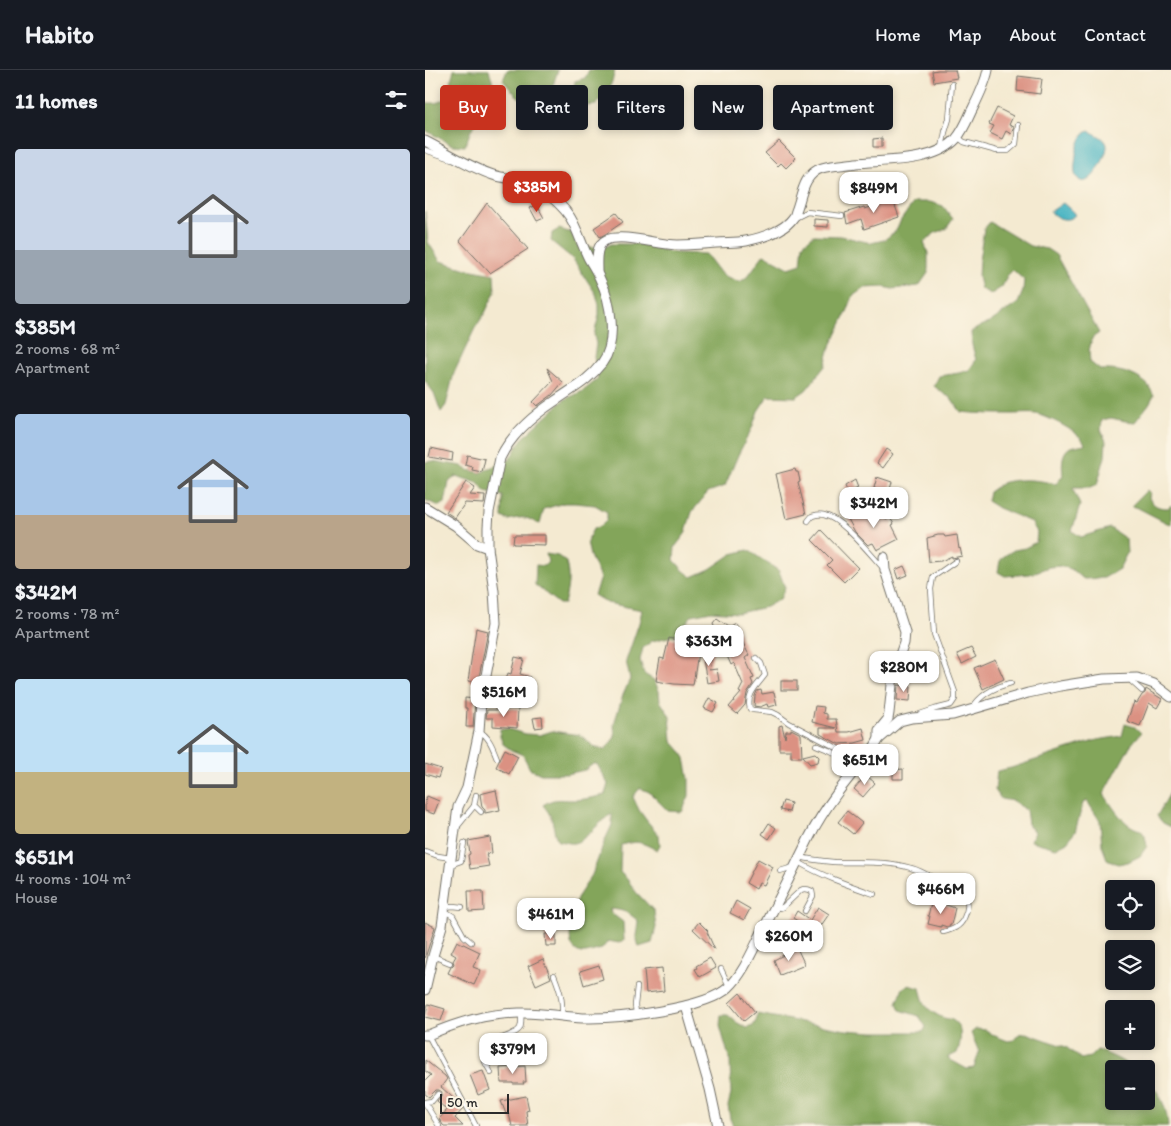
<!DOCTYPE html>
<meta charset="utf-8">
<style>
:root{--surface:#171b24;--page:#242831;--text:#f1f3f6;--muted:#9ea1a6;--line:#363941;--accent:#c8321e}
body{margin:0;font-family:Itim,sans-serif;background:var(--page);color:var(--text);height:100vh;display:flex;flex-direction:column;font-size:19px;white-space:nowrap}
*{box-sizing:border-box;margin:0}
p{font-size:16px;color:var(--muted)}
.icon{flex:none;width:28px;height:28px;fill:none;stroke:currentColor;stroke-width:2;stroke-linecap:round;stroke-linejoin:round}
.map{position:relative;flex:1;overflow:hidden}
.sheet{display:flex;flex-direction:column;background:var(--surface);width:425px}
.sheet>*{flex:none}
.top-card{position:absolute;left:15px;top:15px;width:475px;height:45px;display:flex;gap:10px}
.buttons{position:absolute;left:680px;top:810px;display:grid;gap:10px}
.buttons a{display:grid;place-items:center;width:50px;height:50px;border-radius:5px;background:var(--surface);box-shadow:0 2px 8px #0003;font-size:25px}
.scale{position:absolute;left:15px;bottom:12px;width:69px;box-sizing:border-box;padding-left:5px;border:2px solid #2b2b2b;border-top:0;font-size:14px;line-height:18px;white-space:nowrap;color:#2b2b2b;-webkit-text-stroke:4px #fcf5e5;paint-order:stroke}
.price{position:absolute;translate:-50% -42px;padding:0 11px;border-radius:10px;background:#fff;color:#222;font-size:16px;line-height:32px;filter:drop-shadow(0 1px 2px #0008)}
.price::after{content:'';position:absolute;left:50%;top:30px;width:15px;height:11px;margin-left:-8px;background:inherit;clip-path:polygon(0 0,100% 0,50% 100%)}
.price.selected{background:var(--accent);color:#fff}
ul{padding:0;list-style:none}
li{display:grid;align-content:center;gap:10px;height:265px;padding:0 15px}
li span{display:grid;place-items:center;height:155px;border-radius:5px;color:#555}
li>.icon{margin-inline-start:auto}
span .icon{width:90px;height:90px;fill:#fffc;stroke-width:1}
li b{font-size:21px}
h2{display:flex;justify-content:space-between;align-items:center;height:60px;padding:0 15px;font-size:21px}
.pill{padding:0 18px;border-radius:5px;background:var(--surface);box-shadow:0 2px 8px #0003;font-size:18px;line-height:45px}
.pill.selected{background:var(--accent);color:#fff}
header{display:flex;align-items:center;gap:30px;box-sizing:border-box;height:70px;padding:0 25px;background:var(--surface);border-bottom:1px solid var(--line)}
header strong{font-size:24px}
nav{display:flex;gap:28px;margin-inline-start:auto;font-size:18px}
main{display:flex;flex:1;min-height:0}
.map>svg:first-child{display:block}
</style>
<header>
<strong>Habito</strong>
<nav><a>Home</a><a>Map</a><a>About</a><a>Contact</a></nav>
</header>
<main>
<section class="sheet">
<h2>11 homes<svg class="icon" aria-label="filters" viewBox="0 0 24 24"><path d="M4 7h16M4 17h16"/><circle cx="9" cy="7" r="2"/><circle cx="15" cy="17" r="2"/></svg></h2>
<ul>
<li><span style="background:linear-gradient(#c9d6e8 65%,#9aa5b1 0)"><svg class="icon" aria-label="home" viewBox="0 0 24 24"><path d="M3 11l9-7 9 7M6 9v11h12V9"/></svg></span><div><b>$385M</b><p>2 rooms · 68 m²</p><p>Apartment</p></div></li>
<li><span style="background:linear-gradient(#a9c7e8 65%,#b9a48a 0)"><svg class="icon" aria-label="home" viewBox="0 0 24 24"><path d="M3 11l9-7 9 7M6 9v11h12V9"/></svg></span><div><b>$342M</b><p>2 rooms · 78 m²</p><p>Apartment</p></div></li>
<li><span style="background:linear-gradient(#bfe0f5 60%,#c2b280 0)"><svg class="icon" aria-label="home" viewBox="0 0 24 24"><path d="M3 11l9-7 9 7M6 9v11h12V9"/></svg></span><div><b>$651M</b><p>4 rooms · 104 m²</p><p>House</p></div></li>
</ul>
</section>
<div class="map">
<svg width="746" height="1056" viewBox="0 0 746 1056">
<rect width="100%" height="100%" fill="#fcf5e5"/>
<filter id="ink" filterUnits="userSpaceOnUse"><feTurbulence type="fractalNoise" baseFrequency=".02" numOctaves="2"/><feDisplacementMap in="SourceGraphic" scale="10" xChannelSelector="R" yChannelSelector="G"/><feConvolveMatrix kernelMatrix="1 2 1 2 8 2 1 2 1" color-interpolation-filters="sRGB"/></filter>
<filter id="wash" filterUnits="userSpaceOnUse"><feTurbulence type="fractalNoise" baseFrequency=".0096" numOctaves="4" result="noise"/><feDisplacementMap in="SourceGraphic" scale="20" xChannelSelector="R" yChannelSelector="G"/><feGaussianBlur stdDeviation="1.12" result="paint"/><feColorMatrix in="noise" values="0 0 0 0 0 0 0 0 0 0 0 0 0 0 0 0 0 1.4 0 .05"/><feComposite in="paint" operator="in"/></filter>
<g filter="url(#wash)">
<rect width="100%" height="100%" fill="#f4ead1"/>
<g fill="#83a55a" stroke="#576842">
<path d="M29,0H64L69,17L64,36L61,42L46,60L40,76L27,75L0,60L1,33H11L20,29Z"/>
<path d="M82,0H133L129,12L127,28L113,38C96,31 89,24 78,10Z"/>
<path d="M164,0H190C187,16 182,23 171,35L160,36L150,33L148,23L150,11L160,8Z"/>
<path d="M489,132H505L518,136L528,149L521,159L510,163L499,172L503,183V203L494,216L467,219L460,217L439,218L428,226L422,242L404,280L400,296L381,320L371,327L343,326L333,341L327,358L313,385L300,416L283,422L267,442L260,464L250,477L249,490L259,501L267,507L285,499L307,484L323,480L354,501L360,518L355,529L341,537L313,543L286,541L267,545L254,563L248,566L227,571L218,578L215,590L219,604L229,610L234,621L235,631L245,646L247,671L255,680L260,688L264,709V726L257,742L243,741L224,722L215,718L208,727L214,740L222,751L234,765L235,775L232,780C215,772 214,770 196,775L195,802L202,809L211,822L229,841L231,857L227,873L214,877L211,866L213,851C203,842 198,840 185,839L186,843L198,852L199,870L194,873L183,871L177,879C171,880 162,884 156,883C144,880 143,864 148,855C149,853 152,851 154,849L150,837L152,828L167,805L180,770L187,755V744C175,750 161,771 149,773C145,774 138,771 133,771C129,764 129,757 127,750C125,744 122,740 118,735C130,727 135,730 148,730C159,730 169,727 180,725L183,714L172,694H168L160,700L141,704H116L105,699L98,685L86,680L78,674L75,666V659H83L101,664L115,665L127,661L155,665L170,677L180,680L190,667L189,654L198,625L205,609L201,591L214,553L217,540L182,533L169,525L175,508L165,486L162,472L168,459L175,456L182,449V442L170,435L150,433H139L119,439L115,454C111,453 108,451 104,449C97,446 89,449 83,450L77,447L78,426L60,422L53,413L31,406L24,412L20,433L14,436L0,430V392L8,391L31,395L37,396L43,400L56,403L62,399L84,390L97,369L118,349L139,330L158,321L173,309L169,287L171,274L169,265L174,245V235L171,224L148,189L126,171L127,163L134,159L147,163L152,176L178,178L186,174H214L250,183L281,184L297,205L315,212L323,206L339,184L364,198L376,194L378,174L389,165L416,166L446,173L459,170L470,162L476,150Z"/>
<path d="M0,141L3,172L15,191L42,199L69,204L70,222L60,243L50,258L29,303L21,335L16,342L9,323L0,311Z"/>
<path d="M565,152L605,176L622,179L631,185L674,263L667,268L664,281L665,292L675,300C692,299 710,303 723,315C725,318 727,322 729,325L724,334L710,352L700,351L686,348L677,350L676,360L681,371L680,387L672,415L665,418H648L649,422L655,435L647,461L656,467L685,458L701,469L702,483L694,499L679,508L659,509L654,506L646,499L635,496L624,497L605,504L580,506L573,502L575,491L579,486L589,480L600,478L611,472L612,462L606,452L573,438L562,431L564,422C569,419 575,413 580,412C597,408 615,410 631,414L638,405C637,397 636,383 644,378C648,376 655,375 660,374C657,363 622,346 611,344C603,343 595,344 587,344C570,344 553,344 536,342L526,328L519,324L509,316L514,306L534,303L544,300L551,290L547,275L546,262L556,256L564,253L593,233L598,221L599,210L588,200L582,206L577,217L566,224L556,219L553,207L554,190L559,159Z"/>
<path d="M722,420L725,423L724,428C729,436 733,438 743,438L746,435V455L713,438L706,436Z"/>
<path d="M121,484L133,486L141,492C145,509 143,517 139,534H134L110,515L111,495L119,496L123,492Z"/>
<path d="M700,654L710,657L716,663L705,676L679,724C688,737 699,757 716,760L720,766L722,776L715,786L703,792L693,794L682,789L677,776L675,751L662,731L658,733L650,762L642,772L631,778L606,771L609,762L603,754L601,740L588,731L576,729L570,720L572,701L586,698L672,670L697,666Z"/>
<path d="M746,721V757L738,753L732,746Z"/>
<path d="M483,915L495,918C497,926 499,935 505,940C509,943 515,947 519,948C522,949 525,949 527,950C539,956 536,973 532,983L522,988L542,999L549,998L554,982L546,963L551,959L561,960L570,966L583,971L589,970L594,964L601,963L641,977L656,989L665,987L672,980C686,985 697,990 709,999H689V1031H721V1009C735,1022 742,1037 743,1056H308L305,1049L303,1036L306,1024L305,991L295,956L296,945H303L311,952L322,958L328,956L332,949V944L421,960L449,962H498L501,957L494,946L475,940L472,933L478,918Z"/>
</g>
<g fill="#47b4c2" stroke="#397076">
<path d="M664,61C670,64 681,68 682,75C683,84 666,119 654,110C652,108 650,105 650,103C649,97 651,89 651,84C653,75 655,65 664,61Z"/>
<path d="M638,133L648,142L650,145C642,153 632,148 625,142Z"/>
</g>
<g id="blocks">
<g fill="#db9182">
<path d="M513,0H530L532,8L509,12L507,1Z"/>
<path d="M593,6L617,9L615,24L592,21Z"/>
<path d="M572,38L588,46L584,55L589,57L586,64L581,61L577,69L565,63L569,56L564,54Z"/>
<path d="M457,68V77H448V69Z"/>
<path d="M354,71L371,88L361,98L356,93L353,96L340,83Z"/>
<path d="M467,127L474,147L439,159L436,149L422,154L420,143L439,137L440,139L460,132L459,130Z"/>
<path d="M62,133L103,179L65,203L35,171Z"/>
<path d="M112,135L119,148L112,151L105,138Z"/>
<path d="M191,143L198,152L182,163L175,167L169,158Z"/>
<path d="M389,149L403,150V157L389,156Z"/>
<path d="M122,298L138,312L127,325L112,336L108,332L128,311Z"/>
<path d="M6,378L28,383L27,391L4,387Z"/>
<path d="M461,379L468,384L458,398L452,393Z"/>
<path d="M42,385L60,389L57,402L47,400L48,397L40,395Z"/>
<path d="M370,399L371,402H373L375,411L373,412L381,444L361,449L351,404Z"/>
<path d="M452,407L467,412L462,430L448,426L451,419L449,418Z"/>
<path d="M430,410L433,418L423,423L420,416Z"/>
<path d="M41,412L50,418L45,425L60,426L59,434L40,433L30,448L21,442Z"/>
<path d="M455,438L461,450L465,448L469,454L467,455L474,469L452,480L448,473L443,475L430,462L423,449L437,441L439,445Z"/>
<path d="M396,460L433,498L419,512L402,495L407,490L387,470Z"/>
<path d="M89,465H120V475L88,474Z"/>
<path d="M513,465H519L520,467L532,465L534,479L535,478L537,486L527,488V486L516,491L504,492L502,468Z"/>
<path d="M479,496L483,505L473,509L470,500Z"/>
<path d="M292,549L303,557L310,553L315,564L314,565L324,585L320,588L329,608L326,609L328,614L322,623L320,635L312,644L304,637L316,623L314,622L318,614L309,593L306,595L288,554Z"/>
<path d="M51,558L63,561L53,612L43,611Z"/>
<path d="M244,568L274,576L268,615L249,614L231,611L235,588L239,589Z"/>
<path d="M276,577L288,582L284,600L292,599L294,611L282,613Z"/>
<path d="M546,578L551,587L537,594L532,584Z"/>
<path d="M90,587L99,589L95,604L105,607L104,610L108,611L104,625L79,618L83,603L86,604Z"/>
<path d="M570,589L579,609L558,619L549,598Z"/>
<rect x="356" y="611" width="16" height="9"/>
<path d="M473,615L486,616L485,631L472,630Z"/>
<path d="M721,619L737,629L732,638L724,633L715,656L702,651L709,632L712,633L717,625L720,623Z"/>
<path d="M336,620L337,624L349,622L352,635L343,637L342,634L335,637L329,636L330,626L332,621Z"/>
<path d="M40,628L50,629L48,657H41L42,638H40Z"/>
<path d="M284,628L293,633L288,642L279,638Z"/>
<path d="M390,636L399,637L398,643L402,644V649H411L413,662H424L438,658L441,670L430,673L414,674L395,664V658H411L387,652Z"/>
<path d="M80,638L93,639L92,658L68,656V648H61L62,640H80Z"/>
<path d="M117,647L118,657L110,658L108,648Z"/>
<path d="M357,655L360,668L361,661H366V659L376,664L377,687H366V680H354V656Z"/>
<path d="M80,679L93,686L84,704L71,697Z"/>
<path d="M390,683L394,687L393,692L385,694L378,686Z"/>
<path d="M0,694L16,699L13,708L0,704Z"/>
<path d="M478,699V709H468V700Z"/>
<path d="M441,705L450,713L438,727L429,719Z"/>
<path d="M71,720L75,740L60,743V740L57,737L55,724Z"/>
<path d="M2,726L14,731L9,744L0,741V732Z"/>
<path d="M358,731L366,733L364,742L355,740Z"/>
<path d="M422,741L437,753L428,764L413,752Z"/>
<path d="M344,753L351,758L344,769L337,764Z"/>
<path d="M65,767L67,783L61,784L64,796L45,799L43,785L45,784L43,771Z"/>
<path d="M333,789L348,797L339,815L334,813L331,819L321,813Z"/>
<path d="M43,821H58L59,841L44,842Z"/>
<path d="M507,830L530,838L526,855L522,857L516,855V857L503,854L505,846H503Z"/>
<path d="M311,831L325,839L319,850L305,843Z"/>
<path d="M393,837L404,844L391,863L368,848L372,841L385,850Z"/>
<path d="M0,852L10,857L0,888Z"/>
<path d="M274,852L283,861L282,862L290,880L268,859Z"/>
<path d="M120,864H131V876H121Z"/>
<path d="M32,871L55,882L48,897L56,900L49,915L23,903L26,897L29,894L28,891L31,886L26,883Z"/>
<path d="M372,878L380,895L355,905L349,890Z"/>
<path d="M285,888L291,898L275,907L270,899L272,898L271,896Z"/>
<path d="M118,889L126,908L111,915L103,896Z"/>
<path d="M174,895L178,909L159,915L155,901Z"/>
<path d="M237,898L239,921L221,923L219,900Z"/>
<path d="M315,923L330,942L319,951L304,933Z"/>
<path d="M3,934L20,939L16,951L0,947Z"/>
<path d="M0,990L20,1006L22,1009L16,1017L35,1034L38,1039L30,1048L38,1056H19L18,1055L14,1049L22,1040L12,1031L16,1026L17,1022L14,1020H11L4,1027L0,1024V1011L6,1005L0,1001Z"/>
<path d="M100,996L101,1012H98L99,1014H88V1013H76L75,998Z"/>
<path d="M58,1001L65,1020L53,1025L45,1005Z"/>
<path d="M101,1026L104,1040L101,1041L103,1056H87L84,1044H81L76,1031Z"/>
</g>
</g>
</g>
<g filter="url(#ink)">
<use href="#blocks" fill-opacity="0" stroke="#716e65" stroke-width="1"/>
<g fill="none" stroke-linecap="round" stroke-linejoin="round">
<defs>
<g id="lane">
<path d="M533,67L539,72L572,81H583L591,74L593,55"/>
<path d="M517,78L520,62L524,49L527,14"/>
<path d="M0,80L27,89"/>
<path d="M370,148L382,142L417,146"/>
<path d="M383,451L387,446C391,445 396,444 399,445C418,449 445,484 459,499"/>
<path d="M331,588L336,593L340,605C332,616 321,624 325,639L328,640L347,642L353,645L364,653L437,691"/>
<path d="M705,609L707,612L717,621"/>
<path d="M547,639C555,624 570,617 586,613"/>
<path d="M495,644L510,639L526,635L530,629V622L509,564L506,519L508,507L531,491"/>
<path d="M54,661C64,666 68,678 72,688"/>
<path d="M391,675L406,681L434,697"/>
<path d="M49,736L51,725"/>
<path d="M32,757L49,736L51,737L56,742"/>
<path d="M0,781L13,786L26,788"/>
<path d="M375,787C387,790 398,791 409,792C435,793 461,790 486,798C498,801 509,809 520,815C537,823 549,826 539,848C535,857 527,860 518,862"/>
<path d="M373,792C397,806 423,815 449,824"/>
<path d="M25,795L36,791L39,773"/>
<path d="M355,801L365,798H369"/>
<path d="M351,836L355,838L358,837L376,820C380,818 383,819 387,821L388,826L380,841"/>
<path d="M20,837L28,836L37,837"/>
<path d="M20,841L28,846L39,866L46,872"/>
<path d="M337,862L343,865L347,861"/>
<path d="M8,886L25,893"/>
<path d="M296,899L304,916"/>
<path d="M129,905C135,920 138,929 137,946"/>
<path d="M211,943L210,935L212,917"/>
<path d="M3,965L51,1056"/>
<path d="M66,1003C64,998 60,994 59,989C55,974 75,969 85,965C88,963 93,962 95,958C97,954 96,947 96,943"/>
<path d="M0,1032L7,1031L13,1024"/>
<path d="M0,1033L14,1056"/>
</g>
<g id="street">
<path d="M0,71C22,82 44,97 68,105C84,110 101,108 115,118C126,126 138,136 145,147C153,160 157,176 164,189C168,196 172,202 175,209C186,231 193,272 177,293C162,312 148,318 130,331C109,345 86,365 75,388L64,442L63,457V478L69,521L71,553L56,632L54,661L42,718L33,737L17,856L8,886L0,920"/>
<path d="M172,201C172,191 170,175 181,170C199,163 233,175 253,175C265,175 278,174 291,173C301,172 311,173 321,171C336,168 359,161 368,148C370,146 370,144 371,141C377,126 378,104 397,98C407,95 420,95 431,93C461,90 509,93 531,69C538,61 542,51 546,42C553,28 560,15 563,0"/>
<path d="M0,437L31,456L52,474L63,478"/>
<path d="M454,669V660L463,649L464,643L468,605L479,573L480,562L460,500L459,487"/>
<path d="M261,936L285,1019L293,1056"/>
<path d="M0,965H3C34,952 60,944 94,943C116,942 137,947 158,948C190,949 282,939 304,917C317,905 327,882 335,866C352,833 368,801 384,768C401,734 426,705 450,676L454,669L475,651L487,648L528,645L603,623L635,616L679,609L712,608L729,614L746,627"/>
</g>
</defs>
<use href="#lane" stroke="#716e65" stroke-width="6"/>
<use href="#street" stroke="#716e65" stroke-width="11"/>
<use href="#lane" stroke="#fff" stroke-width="4.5"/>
<use href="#street" stroke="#fff" stroke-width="9"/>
</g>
</g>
</svg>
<div class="buttons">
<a><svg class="icon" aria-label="locate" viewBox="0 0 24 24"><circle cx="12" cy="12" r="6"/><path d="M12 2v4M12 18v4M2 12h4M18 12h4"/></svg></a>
<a><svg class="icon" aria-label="layers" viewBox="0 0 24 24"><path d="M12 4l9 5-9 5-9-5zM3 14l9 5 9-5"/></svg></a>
<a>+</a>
<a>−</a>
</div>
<div class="scale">50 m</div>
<b class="price selected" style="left:112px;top:143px">$385M</b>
<b class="price" style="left:449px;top:144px">$849M</b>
<b class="price" style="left:449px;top:459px">$342M</b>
<b class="price" style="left:284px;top:597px">$363M</b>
<b class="price" style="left:479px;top:623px">$280M</b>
<b class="price" style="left:79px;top:648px">$516M</b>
<b class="price" style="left:440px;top:716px">$651M</b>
<b class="price" style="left:516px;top:845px">$466M</b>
<b class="price" style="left:126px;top:870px">$461M</b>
<b class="price" style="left:364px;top:892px">$260M</b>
<b class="price" style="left:88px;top:1005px">$379M</b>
<div class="top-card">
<a class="pill selected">Buy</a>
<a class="pill">Rent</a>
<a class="pill">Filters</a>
<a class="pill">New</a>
<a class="pill">Apartment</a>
</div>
</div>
</main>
